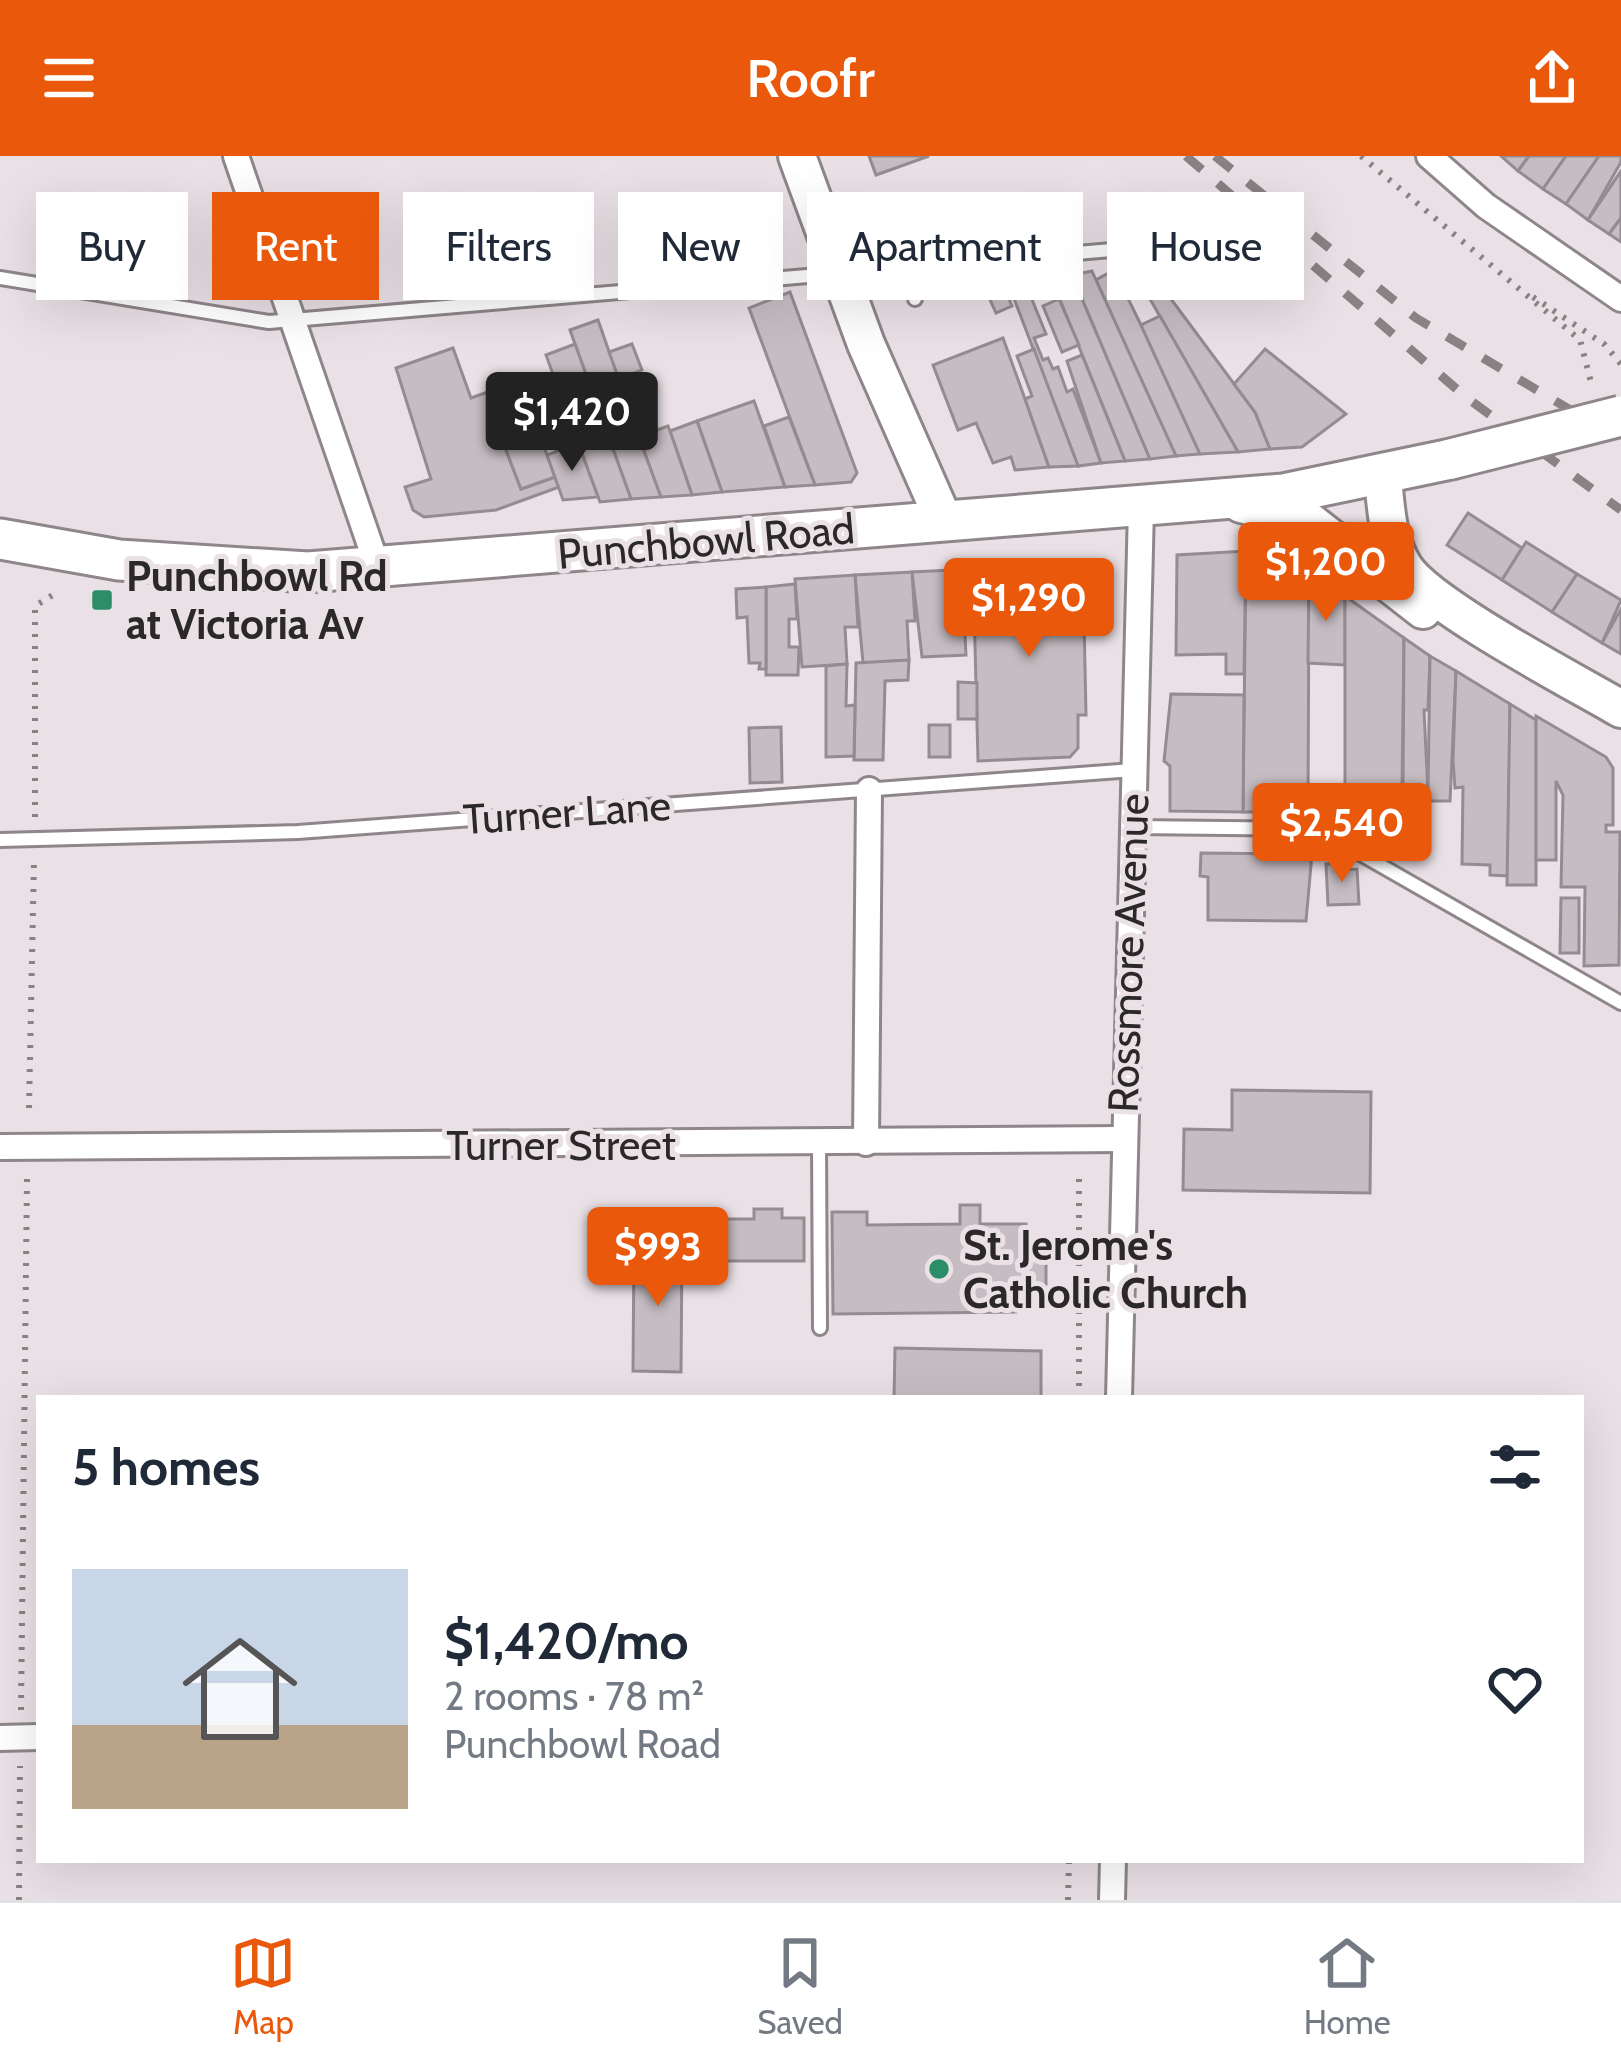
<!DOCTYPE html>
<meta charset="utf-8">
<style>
:root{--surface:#fff;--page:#f2f2f3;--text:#1f2937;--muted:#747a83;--line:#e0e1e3;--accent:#ea580c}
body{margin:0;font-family:Cabin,sans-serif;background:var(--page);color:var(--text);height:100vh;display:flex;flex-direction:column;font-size:45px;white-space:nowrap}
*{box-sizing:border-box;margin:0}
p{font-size:39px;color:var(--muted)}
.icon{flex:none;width:66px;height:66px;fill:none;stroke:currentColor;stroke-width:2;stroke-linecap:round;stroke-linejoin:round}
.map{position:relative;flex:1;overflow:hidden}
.side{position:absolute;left:36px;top:1239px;width:1548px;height:468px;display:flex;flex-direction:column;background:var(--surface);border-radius:0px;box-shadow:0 12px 48px #0002}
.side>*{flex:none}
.top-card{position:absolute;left:36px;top:36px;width:1551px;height:108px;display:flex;gap:24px}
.price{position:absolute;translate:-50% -102px;padding:0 27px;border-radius:12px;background:var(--accent);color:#fff;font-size:39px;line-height:78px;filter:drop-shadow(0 3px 6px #0008)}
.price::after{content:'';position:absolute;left:50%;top:72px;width:36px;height:27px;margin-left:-18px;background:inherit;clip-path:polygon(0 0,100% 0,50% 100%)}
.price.on{background:#222;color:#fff}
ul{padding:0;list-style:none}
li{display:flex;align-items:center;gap:36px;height:300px;padding:0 36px}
li span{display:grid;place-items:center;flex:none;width:336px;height:240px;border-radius:0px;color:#555}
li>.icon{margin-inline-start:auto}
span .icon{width:144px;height:144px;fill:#fffc;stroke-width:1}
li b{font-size:51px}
h2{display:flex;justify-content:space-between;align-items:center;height:144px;padding:0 36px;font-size:51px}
.tag{padding:0 42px;border-radius:0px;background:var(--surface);box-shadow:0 12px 48px #0002;font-size:42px;line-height:108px}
.tag.on{background:var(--accent);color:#fff}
header{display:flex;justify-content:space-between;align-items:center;height:156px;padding:0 36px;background:var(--accent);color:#fff;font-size:54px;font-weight:600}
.dock{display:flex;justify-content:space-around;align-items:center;height:168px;border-top:3px solid var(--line);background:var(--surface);font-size:33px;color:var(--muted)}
.dock a{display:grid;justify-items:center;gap:6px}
.dock .on{color:var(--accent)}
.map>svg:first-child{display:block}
</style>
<header><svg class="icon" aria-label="menu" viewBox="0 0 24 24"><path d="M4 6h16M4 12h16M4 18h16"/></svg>Roofr<svg class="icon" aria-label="share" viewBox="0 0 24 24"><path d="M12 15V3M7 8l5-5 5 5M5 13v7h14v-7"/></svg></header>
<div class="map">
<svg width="1621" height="1744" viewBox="0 0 1621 1744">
<rect width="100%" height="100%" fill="#eae1e6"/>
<g fill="#c6bdc2" stroke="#958c91" stroke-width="3">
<path d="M869,0H929L876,19Z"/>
<path d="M1501,0H1529L1518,15Z"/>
<path d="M1529,0H1566L1543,33L1518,15Z"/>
<path d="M1566,0H1599L1566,48L1543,33Z"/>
<path d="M1599,0H1621V6L1588,64L1566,48Z"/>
<path d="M1621,15V62L1609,78L1588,64Z"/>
<path d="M1621,62V86L1609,78Z"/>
<path d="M1145,108L1255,256L1270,293L1238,296L1135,117Z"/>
<path d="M1114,114L1141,169L1200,298L1176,300L1096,124Z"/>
<path d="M1070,115L1072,119L1150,303L1125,305L1052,124Z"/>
<path d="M1092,115L1096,124L1176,300L1150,303L1072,119Z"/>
<path d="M1005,119H1022L1046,178L1034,182L1043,204L1048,202L1053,213L1058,211L1067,236L1073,233L1101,307L1078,310Z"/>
<path d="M1001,124L1012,150L996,157L984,130Z"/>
<path d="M790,136L857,317L851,326L815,329L749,152Z"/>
<path d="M1059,143L1079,189L1062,196L1043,150Z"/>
<path d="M1160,160L1238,296L1200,298L1141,169Z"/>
<path d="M598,164L639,281L661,341L631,343L575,188L570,174Z"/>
<path d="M1003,182L1025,243L1049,311L1015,314L1011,301L993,307L976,267L958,274L933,209Z"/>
<path d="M575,188L631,343L600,346L578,287L546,199Z"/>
<path d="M632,188L642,214L619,223L609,196Z"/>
<path d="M453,192L471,242L496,233L512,277L501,281L521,333L555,321L559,331L496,354L424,361L413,354L405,331L431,323L396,212Z"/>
<path d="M1034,193L1078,310L1049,311L1025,243L1032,240L1017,200Z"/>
<path d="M1265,193L1346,258L1302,291L1270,293L1255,256L1234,228Z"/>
<path d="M1082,199L1125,305L1101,307L1067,205Z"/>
<path d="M644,222L654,248L631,257L621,230Z"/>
<path d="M754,245L785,331L722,336L697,265Z"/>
<path d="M789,261L815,329L785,331L764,270Z"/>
<path d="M697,265L722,336L692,339L670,275Z"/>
<path d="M536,268L555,321L521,333L501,281Z"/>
<path d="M668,270L670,275L692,339L661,341L639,281Z"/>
<path d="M578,287L598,341L563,344L547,299Z"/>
<path d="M1468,357L1522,392L1502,424L1447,389Z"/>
<path d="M1526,386L1577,418L1552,456L1502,424Z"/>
<path d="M1246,395H1271L1309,415L1308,656H1243Z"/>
<path d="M1246,395L1244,518H1226V498L1176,499L1177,399Z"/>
<path d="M1069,405L1083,415L1086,559H1078V592L1070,601L978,605L973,413Z"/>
<path d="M973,413L975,458L964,459L966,499L922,501L912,416Z"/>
<path d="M1309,415L1345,440V509L1308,507Z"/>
<path d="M912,416L915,465H907L909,504L863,507L855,419Z"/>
<path d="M1577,418L1621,444L1602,487L1552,456Z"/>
<path d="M855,419L858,471H845L847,508L802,511L795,423Z"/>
<path d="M795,428L797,463H789V491H799L798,519H766V431Z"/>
<path d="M766,431V513H759L760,507H749L747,461L737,462L736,433Z"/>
<path d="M1345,440L1404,482L1402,632L1345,633Z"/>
<path d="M1621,453V498L1602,487Z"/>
<path d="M1404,482L1430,500L1428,554H1424L1428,638H1403Z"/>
<path d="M1430,500L1456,515L1450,645H1429L1428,638Z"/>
<path d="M909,504L908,524L885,525L883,604H854L856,507Z"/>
<path d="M847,508L846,550L855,549L854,600L826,601V510Z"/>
<path d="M1456,515L1510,548L1508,720L1490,719V709L1462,708L1463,631L1455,632L1453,605Z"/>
<path d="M958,526L977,527V563H958Z"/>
<path d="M1171,538L1244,539L1243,656L1170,655V610L1164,605Z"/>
<path d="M1510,548L1536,564V729H1507Z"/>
<path d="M1536,560L1606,601L1613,612V669H1606V676H1620L1619,809L1584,810L1585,731H1561L1563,639L1556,625V704H1536Z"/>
<rect x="929" y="569" width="21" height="32"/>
<path d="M781,571L782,626L750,627L749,572Z"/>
<path d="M1201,697L1312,698L1306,765L1208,764V721L1200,720Z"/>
<path d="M1342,707V714L1357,713L1359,748L1328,749L1326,708Z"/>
<path d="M1561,742H1579V797H1560Z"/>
<path d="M1232,934L1371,936L1370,1037L1183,1034L1184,973L1232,974Z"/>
<path d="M960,1049H980V1068H1026V1090L1046,1089V1136H1016V1156L833,1158L832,1056H867V1069L960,1068Z"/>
<path d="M754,1053H782V1062H804V1105H721L722,1063H754Z"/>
<path d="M634,1091H682L681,1216L633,1215Z"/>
<path d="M895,1192L1041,1195V1242H894Z"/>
</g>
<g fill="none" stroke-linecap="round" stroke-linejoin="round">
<defs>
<g id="lane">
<path d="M914,114L915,143"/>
<path d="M0,122L269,166L1135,92"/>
<path d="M1132,671L1317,673L1621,847"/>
<path d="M0,684L298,676L1133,614"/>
<path d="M819,987L820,1172"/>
</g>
<g id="street">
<path d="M236,0L378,412"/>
<path d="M1429,0L1486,50L1621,143"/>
<path d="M866,987L869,634"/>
<path d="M0,991L1123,983"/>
<path d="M1119,1242L1141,352"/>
<path d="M0,1582L39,1581"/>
<path d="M1112,1744L1113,1704"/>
</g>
<g id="secondary">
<path d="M797,0L866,188L944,365"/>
<path d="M1383,322C1386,352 1387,384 1404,411C1429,450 1575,526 1621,553"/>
<path d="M1241,348L1309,365L1423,454"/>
</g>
<path id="primary" d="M0,383L119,404L308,416L1283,338L1451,303"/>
</defs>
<use href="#lane" stroke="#8e868a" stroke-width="18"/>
<use href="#street" stroke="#8e868a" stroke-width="30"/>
<use href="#secondary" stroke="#8e868a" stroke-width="42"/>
<use href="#primary" stroke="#8e868a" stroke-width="45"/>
<g stroke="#888285" stroke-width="6" stroke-dasharray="3 9" stroke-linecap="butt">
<path d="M1361,0L1580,184L1592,230"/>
<path d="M1533,141L1604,188L1621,208"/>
<path d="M35,661V450L56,437"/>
<path d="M29,952L34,704"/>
<path d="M1079,1242V1017"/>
<path d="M21,1554L27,1023"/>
<path d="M19,1744L20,1610"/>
<path d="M1068,1744L1069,1704"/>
</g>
<use href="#lane" stroke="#fff" stroke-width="12"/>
<use href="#street" stroke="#fff" stroke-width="24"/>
<use href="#secondary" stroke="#fff" stroke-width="36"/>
<use href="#primary" stroke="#fff" stroke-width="39"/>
<g stroke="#888285" stroke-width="9" stroke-dasharray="21 21" stroke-linecap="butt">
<path d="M1186,0L1467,242L1621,354"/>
<path d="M1215,0L1416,162L1621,284"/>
</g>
<defs>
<path id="primary-bridge" d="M1451,303L1621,260"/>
</defs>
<use href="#primary-bridge" stroke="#8e868a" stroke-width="45" stroke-linecap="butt"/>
<use href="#primary-bridge" stroke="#fff" stroke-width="39"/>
</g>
<g fill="#2c8e68" stroke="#eae1e6" stroke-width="4.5">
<rect x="90" y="432" width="24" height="24" rx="6"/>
<circle cx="939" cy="1113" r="12"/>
</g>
<g text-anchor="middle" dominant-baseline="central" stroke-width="10" stroke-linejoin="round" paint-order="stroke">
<g font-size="42" fill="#2b282a" stroke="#eae1e6">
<text transform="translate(706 385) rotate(-5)">Punchbowl Road</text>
<text transform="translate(567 656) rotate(-4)">Turner Lane</text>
<text transform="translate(1128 797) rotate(-88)">Rossmore Avenue</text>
<text x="561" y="989">Turner Street</text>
</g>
<g font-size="42" font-weight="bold" fill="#2b282a" stroke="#eae1e6" text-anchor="start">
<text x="126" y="420">Punchbowl Rd<tspan x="126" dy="48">at Victoria Av</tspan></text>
<text x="963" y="1089">St. Jerome's<tspan x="963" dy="48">Catholic Church</tspan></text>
</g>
</g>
</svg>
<b class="price on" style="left:572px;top:318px">$1,420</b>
<b class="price" style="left:1326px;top:468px">$1,200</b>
<b class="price" style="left:1029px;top:504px">$1,290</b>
<b class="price" style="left:1342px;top:729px">$2,540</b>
<b class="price" style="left:658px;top:1153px">$993</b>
<div class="top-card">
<a class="tag">Buy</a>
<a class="tag on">Rent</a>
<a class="tag">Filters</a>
<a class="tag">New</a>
<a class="tag">Apartment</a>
<a class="tag">House</a>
</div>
<section class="side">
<h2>5 homes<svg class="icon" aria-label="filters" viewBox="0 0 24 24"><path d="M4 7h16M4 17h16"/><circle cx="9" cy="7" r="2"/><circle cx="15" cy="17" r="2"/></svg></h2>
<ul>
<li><span style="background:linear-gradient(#c9d6e8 65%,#b9a48a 0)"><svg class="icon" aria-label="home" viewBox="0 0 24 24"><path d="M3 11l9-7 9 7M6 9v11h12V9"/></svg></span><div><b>$1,420/mo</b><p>2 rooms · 78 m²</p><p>Punchbowl Road</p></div><svg class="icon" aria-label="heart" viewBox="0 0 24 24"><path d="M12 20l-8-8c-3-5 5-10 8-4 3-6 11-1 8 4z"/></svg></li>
</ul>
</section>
</div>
<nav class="dock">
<a class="on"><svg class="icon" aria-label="map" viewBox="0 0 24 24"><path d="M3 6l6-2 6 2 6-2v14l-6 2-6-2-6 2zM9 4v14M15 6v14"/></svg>Map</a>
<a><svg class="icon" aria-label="saved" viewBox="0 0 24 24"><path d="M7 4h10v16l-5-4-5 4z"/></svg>Saved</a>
<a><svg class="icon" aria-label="home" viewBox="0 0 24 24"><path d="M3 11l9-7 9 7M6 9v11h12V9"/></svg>Home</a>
</nav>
